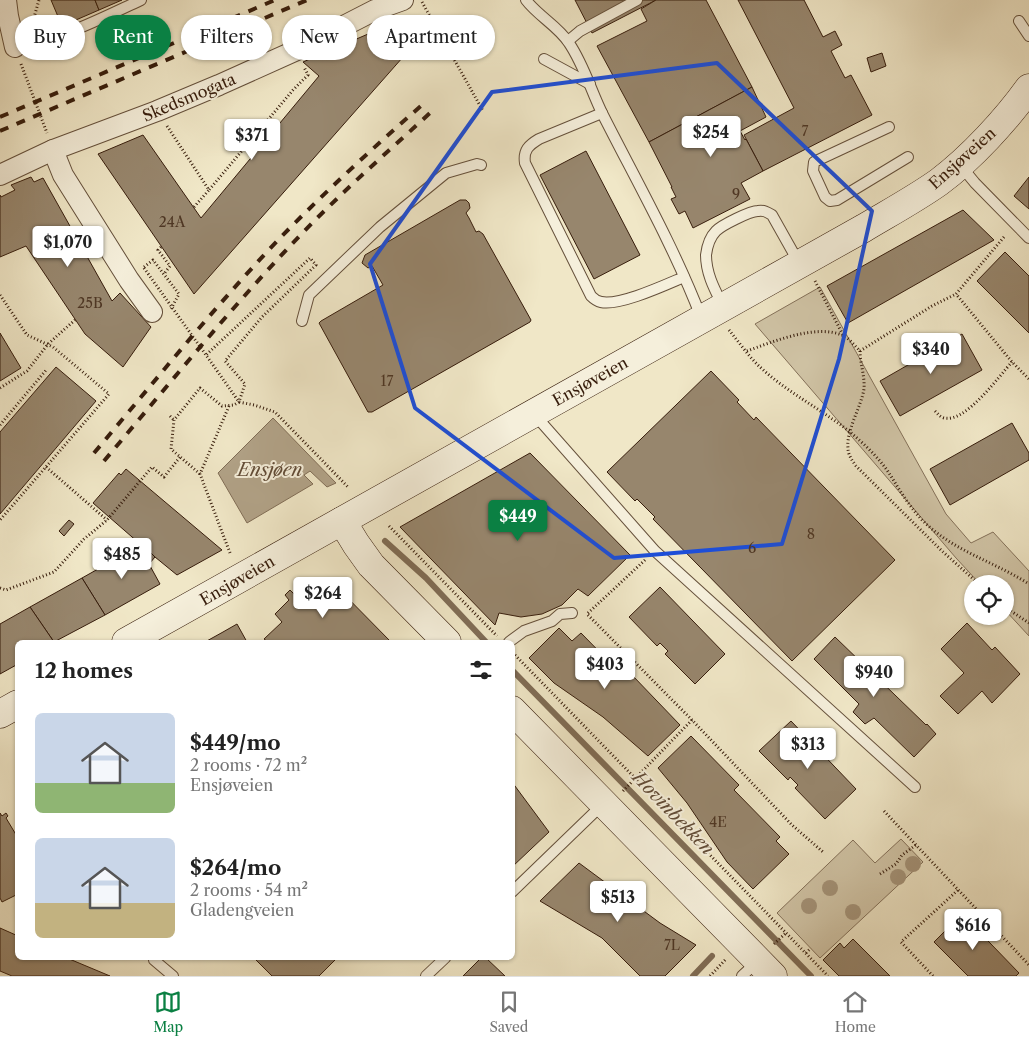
<!DOCTYPE html>
<meta charset="utf-8">
<style>
:root{--surface:#fff;--page:#f2f2f2;--text:#222;--muted:#767676;--line:#e0e0e0;--accent:#0b8043}
body{margin:0;font-family:"Libre Caslon Text",serif;background:var(--page);color:var(--text);height:100vh;display:flex;flex-direction:column;font-size:19px;white-space:nowrap}
*{box-sizing:border-box;margin:0}
p{font-size:16px;color:var(--muted)}
.icon{flex:none;width:28px;height:28px;fill:none;stroke:currentColor;stroke-width:2;stroke-linecap:round;stroke-linejoin:round}
.map{position:relative;flex:1;overflow:hidden}
.side{position:absolute;left:15px;top:640px;width:500px;height:320px;display:flex;flex-direction:column;background:var(--surface);border-radius:8px;box-shadow:0 1px 4px #0004}
.side>*{flex:none}
.top-card{position:absolute;left:15px;top:15px;width:500px;height:45px;display:flex;gap:10px}
.fabs{position:absolute;left:964px;top:575px;display:grid;gap:10px}
.fabs a{display:grid;place-items:center;width:50px;height:50px;border-radius:50%;background:var(--surface);box-shadow:0 1px 4px #0004;font-size:25px}
.price{position:absolute;translate:-50% -42px;padding:0 11px;border-radius:5px;background:#fff;color:#222;font-size:16px;line-height:32px;filter:drop-shadow(0 1px 2px #0008)}
.price::after{content:'';position:absolute;left:50%;top:30px;width:15px;height:11px;margin-left:-8px;background:inherit;clip-path:polygon(0 0,100% 0,50% 100%)}
.price.selected{background:var(--accent);color:#fff}
ul{padding:0;list-style:none}
li{display:flex;align-items:center;gap:15px;height:125px;padding:0 20px}
li span{display:grid;place-items:center;flex:none;width:140px;height:100px;border-radius:8px;color:#555}
li>.icon{margin-inline-start:auto}
span .icon{width:60px;height:60px;fill:#fffc;stroke-width:1}
li b{font-size:21px}
h2{display:flex;justify-content:space-between;align-items:center;height:60px;padding:0 20px;font-size:21px}
.pill{padding:0 18px;border-radius:22px;background:var(--surface);box-shadow:0 1px 4px #0004;font-size:18px;line-height:45px}
.pill.selected{background:var(--accent);color:#fff}
.tab-bar{display:flex;justify-content:space-around;align-items:center;height:70px;border-top:1px solid var(--line);background:var(--surface);font-size:14px;color:var(--muted)}
.tab-bar a{display:grid;justify-items:center;gap:2px}
.tab-bar .selected{color:var(--accent)}
.map>svg:first-child{display:block}
</style>
<div class="map">
<svg width="1029" height="976" viewBox="0 0 1029 976">
<rect width="100%" height="100%" fill="#f0e7c7"/>
<filter id="stains"><feTurbulence type="fractalNoise" baseFrequency=".004" numOctaves="4"/><feColorMatrix values="0 0 0 0 .2 0 0 0 0 .09 0 0 0 0 .02 0 0 0 .5 -.17"/></filter>
<radialGradient id="worn" r=".72"><stop offset=".6" stop-color="#630" stop-opacity="0"/><stop offset="1" stop-color="#630" stop-opacity=".3"/></radialGradient>
<g fill="#d1c5a7" stroke="#84715a">
<path d="M820,287L946,514L971,543L993,532L1029,571V636L1005,610V584H980L956,558L755,324Z"/>
<path d="M901,839L923,862L820,958L777,913L853,840L875,863Z"/>
</g>
<path fill="#b1a287" stroke="#806d56" d="M273,418L336,483L327,487L310,471L304,475L313,484L247,523L218,473Z"/>
<g fill="none" stroke-linecap="round" stroke-linejoin="round">
<g stroke="#806d56" stroke-width="6">
<path d="M385,541L426,578L486,642"/>
<path d="M512,670L811,976"/>
<path d="M693,976L712,956"/>
</g>
</g>
<g fill="#97866d" stroke="#371d0c">
<path d="M51,0H95L99,10L62,26Z"/>
<path d="M95,0H122L99,10Z"/>
<path d="M575,0H656L592,33Z"/>
<path d="M656,0H706L752,87L649,142L597,46L647,21L641,9Z"/>
<path d="M738,0H804L823,37L835,31L842,45L831,51L845,78L851,75L872,115L763,171L744,135L794,108Z"/>
<path d="M389,25L403,57L194,294L98,154L143,135L201,218L319,76L303,62Z"/>
<path d="M882,53L886,66L871,72L867,58Z"/>
<path d="M752,87L766,117L740,131L745,140L746,139L763,171L741,183L750,199L693,228L685,211L679,214L671,199L676,197L671,187H672L649,142Z"/>
<path d="M586,151L640,255L594,279L540,175Z"/>
<path d="M31,177L34,182L43,178L112,301L120,293L151,327L123,367L85,334L26,246L0,257V195L1,197L15,190L11,185Z"/>
<path d="M1029,177V209L1014,196Z"/>
<path d="M460,200H466L469,203L470,208L466,213L469,218L476,232L479,231L483,234L531,320L530,322L372,412H368L319,323L321,321L383,285L372,266L368,268L362,263L365,255Z"/>
<path d="M963,210L994,240L848,323L827,286Z"/>
<path d="M1005,252L1029,276V333L977,281Z"/>
<path d="M0,333L21,368L0,381Z"/>
<path d="M962,334L982,370L900,416L880,381Z"/>
<path d="M56,367L96,401L0,514V432Z"/>
<path d="M711,371L739,400L737,402L754,420L756,417L895,560L792,661L653,519L655,517L637,499L635,501L607,472Z"/>
<path d="M1012,423L1029,453V460L950,505L930,469Z"/>
<path d="M530,453L630,555L588,596L578,589L562,605L542,614L521,617L499,613L495,625L400,527Z"/>
<path d="M126,469L222,550L177,575L155,557L93,503L119,473L121,475Z"/>
<path d="M69,520L74,524L64,536L59,531Z"/>
<path d="M141,543L155,557L149,564L160,584L105,615L82,578L130,551L133,553Z"/>
<path d="M82,578L105,615L54,642L30,607Z"/>
<path d="M328,578L391,642H268L264,639L282,622L275,614L289,600L285,595L290,590L294,594L302,586L311,594Z"/>
<path d="M660,587L725,654L695,684L665,654L668,651L660,643L657,646L629,617Z"/>
<path d="M30,607L54,642H18V664L0,674V624Z"/>
<path d="M967,623L992,650L995,647L1020,674L992,703L982,691L958,714L940,696L964,673L941,649Z"/>
<path d="M237,624L247,642H205L223,632Z"/>
<path d="M559,628L572,641L581,633L627,680L632,675L680,725L648,756L603,717L554,683L529,658Z"/>
<path d="M835,637L926,725L927,724L936,734L914,757L874,718L865,724L853,712L859,704L814,659Z"/>
<path d="M791,721L856,789L825,819L795,788L798,785L790,777L788,780L759,751Z"/>
<path d="M691,736L739,785L734,790L780,837L776,841L789,854L753,889L727,862L687,803L658,768Z"/>
<path d="M512,782L549,832L512,867Z"/>
<path d="M0,813L2,816L6,813L8,816L6,818L18,838V894L2,902L0,898Z"/>
<path d="M579,863L660,923L696,945L665,976H640L602,938L540,901Z"/>
<path d="M962,914L1019,973L1016,976H968L934,942Z"/>
<path d="M0,928L18,936V958H67L110,976H12L0,971Z"/>
<path d="M853,939L890,976H839L823,960L840,943L844,948Z"/>
<path d="M254,958H337L319,976H272Z"/>
<path d="M481,958H486L505,976H463Z"/>
</g>
<g fill="none" stroke-linecap="round" stroke-linejoin="round">
<defs>
<g id="lane">
<path d="M526,0C538,16 558,26 569,43C584,65 591,91 603,115C637,182 674,247 701,317"/>
<path d="M1019,21L1029,36"/>
<path d="M568,41L580,31L637,0"/>
<path d="M15,47C60,40 100,19 141,0"/>
<path d="M544,59L590,84"/>
<path d="M602,113L539,139C529,145 523,150 525,163L591,296C594,299 596,301 601,302C620,306 665,285 684,277"/>
<path d="M889,127L814,162L813,171L825,197L830,201L837,200L908,157"/>
<path d="M961,166L975,183L1029,238"/>
<path d="M723,306C715,290 706,274 706,255C707,247 710,237 716,231C722,225 750,211 758,211C764,210 767,212 772,215L799,263"/>
<path d="M302,321L309,295L380,227L446,173L477,164L481,165"/>
<path d="M534,414L655,551L915,787"/>
<path d="M509,642L524,631L552,621L560,614L572,613"/>
<path d="M512,892L603,804"/>
<path d="M154,960L173,976"/>
<path d="M426,976L445,958"/>
<path d="M742,976L757,962"/>
</g>
<g id="street">
<path d="M6,0L8,16L15,47"/>
<path d="M53,150L63,175L129,280L152,312"/>
<path d="M0,175L53,150L157,111L219,85L297,50L375,10L403,0"/>
</g>
<g id="secondary">
<path d="M342,521L356,544L371,565L447,642"/>
<path d="M126,642L864,228C889,213 915,199 939,182C971,158 1006,120 1029,88"/>
<path d="M512,710L773,976"/>
<path d="M0,714L18,704"/>
</g>
</defs>
<use href="#lane" stroke="#65503b" stroke-width="12"/>
<use href="#street" stroke="#65503b" stroke-width="22"/>
<use href="#secondary" stroke="#371d0c" stroke-width="29"/>
<g stroke="#371d0c" stroke-width="3" stroke-dasharray="1 2.5" stroke-linecap="butt">
<path d="M422,2L483,111"/>
<path d="M31,28L39,0"/>
<path d="M21,64L47,133"/>
<path d="M167,126L209,190L293,90L308,75L304,67"/>
<path d="M194,207L209,190"/>
<path d="M1004,237L956,294L1012,362L1029,379"/>
<path d="M161,247L158,250L170,266L164,274"/>
<path d="M144,267L153,260L179,294L171,309"/>
<path d="M815,281L843,335"/>
<path d="M0,295L27,335L53,347L109,394L0,520"/>
<path d="M729,330C739,342 749,357 760,367C788,393 821,409 850,432C863,443 877,456 887,470C898,487 908,505 922,520C953,551 993,561 1029,584"/>
<path d="M747,351C772,342 815,324 842,335C848,337 855,346 860,351C860,363 865,376 864,389C861,407 846,431 848,448C848,455 852,460 856,466L942,551L979,584"/>
<path d="M860,351L932,306L956,294"/>
<path d="M0,388L27,371L48,344L76,319"/>
<path d="M229,406L200,474L230,553"/>
<path d="M935,411C938,414 940,417 944,418C966,423 999,376 1012,362"/>
<path d="M170,416L174,420"/>
<path d="M0,425L47,369"/>
<path d="M46,467L107,520"/>
<path d="M200,474L171,449L174,420L200,388L222,406L234,405L239,402L245,384L225,361L262,317L316,265L310,258L206,355L239,402L254,405L275,412L348,487"/>
<path d="M389,526L497,636"/>
<path d="M645,560L587,614L692,720L792,825L823,852"/>
<path d="M0,588L6,590L54,572L84,539L107,520L152,467L164,477L180,457"/>
<path d="M1005,607L1029,623"/>
<path d="M515,655L828,976"/>
<path d="M623,791L692,720"/>
<path d="M884,811L1029,965"/>
<path d="M880,874L896,864L902,855L916,845"/>
<path d="M774,944L786,933"/>
<path d="M806,953L811,948"/>
<path d="M710,976L726,959"/>
<path d="M933,976L901,942L958,890"/>
</g>
<use href="#lane" stroke="#f5efdb" stroke-width="10"/>
<use href="#street" stroke="#f5efdb" stroke-width="20"/>
<use href="#secondary" stroke="#f5efdb" stroke-width="28"/>
<g stroke="#371d0c" stroke-width="4" stroke-dasharray="9 9" stroke-linecap="butt">
<path d="M0,117L275,0"/>
<path d="M0,131L307,0"/>
<path d="M94,453C156,380 215,306 281,237C326,191 374,147 422,105"/>
<path d="M104,461C165,389 225,315 290,246C334,199 382,157 430,113"/>
</g>
<path stroke="#371d0c" stroke-width="3" stroke-dasharray="1 2.5" stroke-linecap="butt" d="M144,268L206,355"/>
</g>
<g fill="#a49379">
<circle cx="913" cy="864" r="8"/>
<circle cx="898" cy="877" r="8"/>
<circle cx="830" cy="888" r="8"/>
<circle cx="809" cy="906" r="8"/>
<circle cx="853" cy="912" r="8"/>
</g>
<path fill="none" stroke="#1d4ed8" stroke-width="4" stroke-linejoin="round" d="M717,63L872,211L839,359L782,544L614,558L415,408L370,264L492,92Z"/>
<g text-anchor="middle" dominant-baseline="central" stroke-width="4" stroke-linejoin="round" paint-order="stroke">
<g font-size="14" fill="#4f3724">
<text x="805" y="131">7</text>
<text x="736" y="194">9</text>
<text x="172" y="222">24A</text>
<text x="90" y="303">25B</text>
<text x="387" y="381">17</text>
<text x="811" y="534">8</text>
<text x="752" y="548">6</text>
<text x="718" y="822">4E</text>
<text x="672" y="945">7L</text>
</g>
<g font-size="16" fill="#371d0c" stroke="#f5efdb">
<text transform="translate(189 97) rotate(-23)">Skedsmogata</text>
<text transform="translate(962 158) rotate(-42)">Ensjøveien</text>
<text transform="translate(590 381) rotate(-29)">Ensjøveien</text>
<text transform="translate(237 580) rotate(-30)">Ensjøveien</text>
</g>
<g font-size="18" font-style="italic" fill="#624c37" stroke="#f5efdb">
<text x="270" y="470">Ensjøen</text>
<text transform="translate(673 813) rotate(46)">Hovinbekken</text>
</g>
</g>
<rect width="100%" height="100%" filter="url(#stains)"/>
<rect width="100%" height="100%" fill="url(#worn)"/>
</svg>
<div class="fabs">
<a><svg class="icon" aria-label="locate" viewBox="0 0 24 24"><circle cx="12" cy="12" r="6"/><path d="M12 2v4M12 18v4M2 12h4M18 12h4"/></svg></a>
</div>
<b class="price" style="left:711px;top:158px">$254</b>
<b class="price" style="left:252px;top:161px">$371</b>
<b class="price" style="left:68px;top:268px">$1,070</b>
<b class="price" style="left:931px;top:375px">$340</b>
<b class="price selected" style="left:518px;top:542px">$449</b>
<b class="price" style="left:122px;top:580px">$485</b>
<b class="price" style="left:323px;top:619px">$264</b>
<b class="price" style="left:605px;top:690px">$403</b>
<b class="price" style="left:874px;top:698px">$940</b>
<b class="price" style="left:808px;top:770px">$313</b>
<b class="price" style="left:618px;top:923px">$513</b>
<b class="price" style="left:973px;top:951px">$616</b>
<div class="top-card">
<a class="pill">Buy</a>
<a class="pill selected">Rent</a>
<a class="pill">Filters</a>
<a class="pill">New</a>
<a class="pill">Apartment</a>
</div>
<section class="side">
<h2>12 homes<svg class="icon" aria-label="filters" viewBox="0 0 24 24"><path d="M4 7h16M4 17h16"/><circle cx="9" cy="7" r="2"/><circle cx="15" cy="17" r="2"/></svg></h2>
<ul>
<li><span style="background:linear-gradient(#c9d6e8 70%,#8fb573 0)"><svg class="icon" aria-label="home" viewBox="0 0 24 24"><path d="M3 11l9-7 9 7M6 9v11h12V9"/></svg></span><div><b>$449/mo</b><p>2 rooms · 72 m²</p><p>Ensjøveien</p></div></li>
<li><span style="background:linear-gradient(#c9d6e8 65%,#c2b280 0)"><svg class="icon" aria-label="home" viewBox="0 0 24 24"><path d="M3 11l9-7 9 7M6 9v11h12V9"/></svg></span><div><b>$264/mo</b><p>2 rooms · 54 m²</p><p>Gladengveien</p></div></li>
</ul>
</section>
</div>
<nav class="tab-bar">
<a class="selected"><svg class="icon" aria-label="map" viewBox="0 0 24 24"><path d="M3 6l6-2 6 2 6-2v14l-6 2-6-2-6 2zM9 4v14M15 6v14"/></svg>Map</a>
<a><svg class="icon" aria-label="saved" viewBox="0 0 24 24"><path d="M7 4h10v16l-5-4-5 4z"/></svg>Saved</a>
<a><svg class="icon" aria-label="home" viewBox="0 0 24 24"><path d="M3 11l9-7 9 7M6 9v11h12V9"/></svg>Home</a>
</nav>
